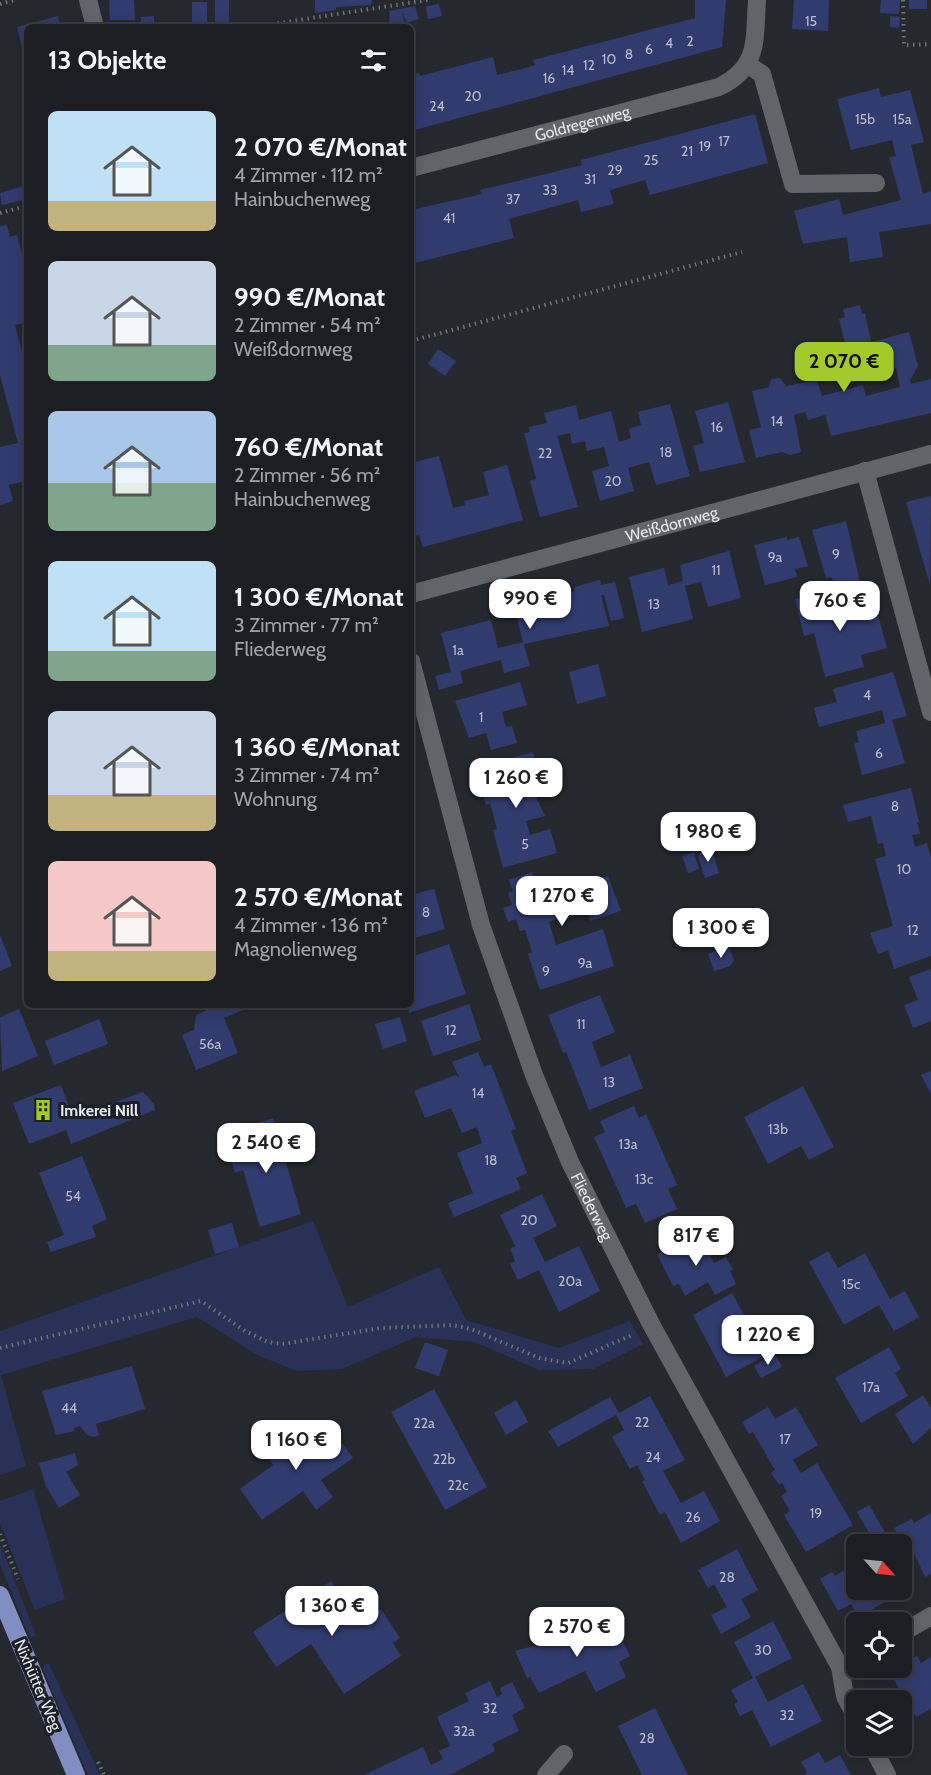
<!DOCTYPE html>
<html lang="de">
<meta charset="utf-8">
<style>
:root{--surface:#1c1e23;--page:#292b30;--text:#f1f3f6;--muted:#a0a2a6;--line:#3a3c41;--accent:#a1c92a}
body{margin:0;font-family:Cabin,sans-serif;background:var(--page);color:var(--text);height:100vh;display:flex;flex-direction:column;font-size:22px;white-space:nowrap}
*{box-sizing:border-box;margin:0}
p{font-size:20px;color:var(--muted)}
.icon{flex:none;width:33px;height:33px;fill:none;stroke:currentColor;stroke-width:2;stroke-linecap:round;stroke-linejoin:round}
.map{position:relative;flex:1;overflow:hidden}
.panel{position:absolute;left:24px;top:24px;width:390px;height:984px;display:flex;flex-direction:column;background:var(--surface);border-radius:9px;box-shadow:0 3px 15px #0003,0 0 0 2px var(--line)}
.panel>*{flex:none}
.needle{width:39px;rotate:117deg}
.controls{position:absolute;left:846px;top:1534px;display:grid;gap:12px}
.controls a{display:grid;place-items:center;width:66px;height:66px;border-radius:9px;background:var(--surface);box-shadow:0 3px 15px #0003,0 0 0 2px var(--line);font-size:30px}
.price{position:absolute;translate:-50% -51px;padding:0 14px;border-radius:12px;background:#fff;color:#222;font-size:20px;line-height:39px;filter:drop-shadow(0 2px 3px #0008)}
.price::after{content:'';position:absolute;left:50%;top:36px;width:18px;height:14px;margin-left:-9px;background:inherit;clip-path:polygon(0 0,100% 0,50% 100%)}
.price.active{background:var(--accent);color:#111}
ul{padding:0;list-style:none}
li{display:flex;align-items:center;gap:18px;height:150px;padding:0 24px}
li span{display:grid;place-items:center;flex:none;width:168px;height:120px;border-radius:9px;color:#555}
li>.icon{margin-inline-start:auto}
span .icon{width:72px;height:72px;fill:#fffc;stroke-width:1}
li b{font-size:26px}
h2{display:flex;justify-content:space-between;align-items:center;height:72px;padding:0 24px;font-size:26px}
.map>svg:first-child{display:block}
</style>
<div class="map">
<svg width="931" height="1775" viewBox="0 0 931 1775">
<rect width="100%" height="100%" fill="#26282f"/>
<g fill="#293157">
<path d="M313,1221L348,1307L439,1267L466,1320L559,1348L630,1321L643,1344L593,1369L539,1370L475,1342L416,1337L342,1369L297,1371L257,1355L197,1317L1,1375L26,1466L0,1475V1331Z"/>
<path d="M33,1489L65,1599L35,1610L0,1523V1501Z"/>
<path d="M0,1543L36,1636L30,1638L0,1564Z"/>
<path d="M44,1664H49L100,1775H88L43,1669Z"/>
</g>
<g fill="#323b6e">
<path d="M109,0H134L135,20H110Z"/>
<path d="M215,0H229V25L215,27Z"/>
<path d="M315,0H372L371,5L336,7V10L315,13Z"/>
<path d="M695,0H726L722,47L411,131V75L419,73L420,76L493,57L497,75L522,69L535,65L533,60L695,18Z"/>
<path d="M794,0H829L828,31L792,29Z"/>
<path d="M881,0H900L899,14L880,13Z"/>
<rect x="909" y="0" width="18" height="9"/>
<rect x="192" y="2" width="15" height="25"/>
<path d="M439,4L442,16L428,19L426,6Z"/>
<path d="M415,6L419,19L406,23L402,9L404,23L390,25L389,11Z"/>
<path d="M58,16L60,27H27L26,63L17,27Z"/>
<path d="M154,16V27H141V17Z"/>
<path d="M890,16L900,17L899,28L890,27Z"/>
<path d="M879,88L881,97L910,90L924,142L911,145L923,194L931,191V224L879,232L883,257L850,262L847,237L803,244L794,211L839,199L843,215L901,200L889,157L896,156L892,140L851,150L837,99Z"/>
<path d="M755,114L768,163L650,195L645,180L610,190L614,204L581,212L578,200L509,219L514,238L411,264V210L482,194L480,190L582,165L581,160Z"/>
<path d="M23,186L27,199L2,205L0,193Z"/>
<path d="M7,225L10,237L17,235L27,271V322L15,325L24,360L27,359V481L9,485L13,501L0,505V447L18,443L0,375V226Z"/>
<path d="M860,305L862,314L865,313L871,342L909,332L918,366L910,380L911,384L931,379V413L831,436L825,415L808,420L805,412L794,415L801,452L790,455L782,452L756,458L749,430L761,427L752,391L769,387L771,379L780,378L786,386L817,380L822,396L863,385L866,396L900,387L896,368L854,380L839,319L845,317L843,309Z"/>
<path d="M438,349L456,361L445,376L428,364Z"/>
<path d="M728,402L745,462L700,472L693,446L704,443L695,411Z"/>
<path d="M670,404L690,476L656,485L649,462L628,468L634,491L600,501L592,471L609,466L604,447L587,451L585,441L572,444L570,433L557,436L578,507L540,517L530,481L536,479L524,433L530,432L529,427L547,423L544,413L576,405L579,420L611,411L619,442L631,438L629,429L641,425L638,412Z"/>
<path d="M439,456L453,508L465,505L464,501L489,495L483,472L507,465L523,520L423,547L419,535L411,537V463Z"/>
<path d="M930,496L931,498L930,585L906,502Z"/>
<path d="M846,521L860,582L835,588L832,577L826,578L812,530Z"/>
<path d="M787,537V540L799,537L808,566L795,569L797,577L765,585L754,545Z"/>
<path d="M729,551L741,598L708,607L701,582L685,586L693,619L642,632L629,577L664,568L668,585L683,581L680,565Z"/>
<path d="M600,580L601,585L615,582L624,618L611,621L604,595H601L609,626L524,644L530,666L504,673L501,660L460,671L463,683L439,690L435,676L451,672L441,633L491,620L498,648L523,642L514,607L575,591L574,587Z"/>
<path d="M822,592L825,604L854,596L861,620L878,615L887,648L861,655L864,667L825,677L814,633L804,636L795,599Z"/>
<path d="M598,664L606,696L577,704L569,672Z"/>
<path d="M893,672L907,716L892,720L905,763L862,775L854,744L859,742L856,731L885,723L882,710L819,727L814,708L837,702L833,689Z"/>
<path d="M520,682L527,705L502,712L506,727L512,726L517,743L491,750L486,733L469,738L455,701Z"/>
<path d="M533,752L543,789L534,792L545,816L526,821L530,835L550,829L557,853L503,868L493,830L497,829L490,803L486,805L476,768Z"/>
<path d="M911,788L919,822H917L920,834L912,835L915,847L927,843L931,857V956L894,969L888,950L878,954L870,933L893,926L875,859L886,856L883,843L878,844L871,816L848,822L843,805Z"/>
<path d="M712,849L719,873L705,878L698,856L700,853Z"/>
<path d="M694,852L699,869L688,873L682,856Z"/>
<path d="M532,872L536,883L553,878L558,893L608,876L621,911L590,921L587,910L549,922L556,945L603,929L614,966L540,990L528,954L532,952L525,930L520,931L516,919L508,922L503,908L512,905L508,893L513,891L509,880Z"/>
<path d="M434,889L445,929L411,939V895Z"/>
<path d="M0,935L12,966L0,971Z"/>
<path d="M449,944L466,994L409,1013L407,1005H411V957Z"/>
<path d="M729,946L734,960L730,966L714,971L708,954Z"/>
<path d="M931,969V1021L913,1028L904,1005L918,1000L909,977Z"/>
<path d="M600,995L615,1032L592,1042L601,1067L630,1055L643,1088L589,1110L566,1052L563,1053L548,1015Z"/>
<path d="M469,1004L481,1040L433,1056L421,1021Z"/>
<path d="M218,1005H255L224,1018L238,1053L196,1070L182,1035L194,1030L196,1015Z"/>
<path d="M19,1009L38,1056L2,1071L0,1017Z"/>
<path d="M400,1017L407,1041L383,1049L375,1024Z"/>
<path d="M99,1019L108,1044L54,1065L45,1041Z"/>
<path d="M478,1052L484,1067L491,1064L516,1129L511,1131L527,1173L516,1178L521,1189L454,1217L448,1203L473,1193L457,1153L482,1143L477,1127L462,1133L451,1108L425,1118L414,1091L455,1075L459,1077L452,1062Z"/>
<path d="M931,1071V1094L921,1075Z"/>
<path d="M61,1085L73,1117L143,1092L154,1104L155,1110L71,1144L66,1130L29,1144L13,1103Z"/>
<path d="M803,1086L834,1147L809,1160L801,1146L768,1164L744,1117Z"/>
<path d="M634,1106L639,1118L646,1114L677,1185L668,1189L677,1209L645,1223L636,1204L626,1208L594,1137L605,1132L600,1121Z"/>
<path d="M273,1118L301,1214L260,1227L243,1170L235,1173L226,1144L258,1134L254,1124Z"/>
<path d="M82,1156L107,1219L92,1226L96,1237L51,1252L47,1242L64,1235L39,1173Z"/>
<path d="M542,1194L557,1226L533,1238L545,1262L579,1246L600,1291L559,1312L539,1270L518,1280L510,1264L515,1261L510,1249L515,1246L500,1215Z"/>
<path d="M232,1223L239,1247L215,1254L208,1230Z"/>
<path d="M698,1232L714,1263L726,1257L733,1269L730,1271L736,1284L715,1295L708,1282L685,1296L679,1284L673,1286L657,1254Z"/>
<path d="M828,1251L838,1268L865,1253L890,1299L905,1291L919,1317L894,1331L879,1305L844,1325L809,1262Z"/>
<path d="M732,1293L766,1355L726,1377L693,1315Z"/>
<path d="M425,1342L448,1350L439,1376L415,1368Z"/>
<path d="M889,1347L901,1369L895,1373L908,1396L861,1423L835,1378Z"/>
<path d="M775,1354L782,1367L761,1378L754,1366Z"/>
<path d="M132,1366L145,1409L96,1424L99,1435L94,1437L87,1435L80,1426L74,1428L75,1431L56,1435L42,1391Z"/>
<path d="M434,1389L487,1487L445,1510L391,1412Z"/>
<path d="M923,1395L931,1408V1428L913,1444L895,1414Z"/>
<path d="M650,1396L685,1460L663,1471L681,1503L704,1491L720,1521L681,1543L665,1512L660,1515L642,1481L645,1480L637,1465L630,1469L612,1437L624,1430L616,1415L558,1447L548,1431L610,1397L619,1413Z"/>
<path d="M516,1400L528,1422L506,1435L494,1413Z"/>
<path d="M768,1407L775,1419L796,1407L818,1445L793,1460L801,1473L817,1463L853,1525L806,1552L784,1515L790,1511L781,1496L787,1492L782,1483L779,1485L771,1473L775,1470L753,1432L749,1434L742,1422Z"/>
<path d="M328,1424L353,1458L321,1480L333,1497L316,1510L303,1491L262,1520L240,1489L273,1465L260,1446L284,1429L297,1447Z"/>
<path d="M75,1453L78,1465L66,1472L80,1495L59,1508L46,1486L39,1463Z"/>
<path d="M869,1505L886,1534L892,1545H876L857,1512Z"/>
<path d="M931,1513V1574L925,1577L910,1544L905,1547L894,1528L912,1519L914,1523Z"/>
<path d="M737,1549L758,1590L741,1599L751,1617L721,1634L711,1615L727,1607L714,1584L708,1588L698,1570Z"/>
<path d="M856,1563V1590H905L859,1617L851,1604L838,1611L820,1579L832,1572L835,1576Z"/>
<path d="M331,1581L359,1624L381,1609L400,1638L393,1643L401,1656L344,1694L311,1644L276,1667L253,1632Z"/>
<path d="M607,1610L630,1656L619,1662L626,1677L596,1692L585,1671L539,1693L530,1677L527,1678L515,1651L597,1629Z"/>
<path d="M773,1621L792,1658L755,1677L768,1702L803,1684L822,1721L771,1747L752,1710L740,1716L734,1704L738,1702L731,1690L753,1678L734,1642Z"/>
<path d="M917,1656L921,1663L931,1657V1709L916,1717L893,1678L907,1670L903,1663Z"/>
<path d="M490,1681L497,1697L502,1694L500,1688L512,1682L525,1708L512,1715L519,1731L492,1744L495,1751L450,1775H364L423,1747L431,1765L443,1759L439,1751L450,1746L437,1717L469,1701L465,1693Z"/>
<path d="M655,1708L675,1749L688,1775H642L618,1726Z"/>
<path d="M819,1752L825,1763L840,1755L851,1775H804L807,1773L801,1762Z"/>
</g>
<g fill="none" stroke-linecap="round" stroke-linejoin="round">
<g stroke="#727479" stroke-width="4" stroke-dasharray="1.5 4.5" stroke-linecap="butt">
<path d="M903,0L904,45L931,44"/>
<path d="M0,4L14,0"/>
<path d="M254,27L428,0"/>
<path d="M0,213L27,206"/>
<path d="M411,341L742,252"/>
<path d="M0,1348L201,1301L245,1331L268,1342L282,1344L381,1328L453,1325L471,1329L539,1358L568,1363L632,1335"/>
<path d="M0,1534L18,1579"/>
<path d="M98,1762L104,1775"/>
</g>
<g stroke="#62646c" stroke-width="18">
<path d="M88,0L95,27"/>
<path d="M748,65L762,74L793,184L876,183"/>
<path id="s1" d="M411,168L719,87C760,67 754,40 757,0"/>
<path d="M865,471L931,712"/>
<path id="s2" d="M411,594L931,454"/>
<path id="s3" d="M411,661L481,925L534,1075L570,1162L651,1324L840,1667L845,1696L856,1717"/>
<path d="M902,1633L931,1616"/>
<path d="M840,1667L856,1658"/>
<path d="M872,1746L887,1775"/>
<path d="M546,1775L564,1754"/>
</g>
<path stroke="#828ec1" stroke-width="18" d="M0,1595L76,1775"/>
</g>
<defs>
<symbol id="building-bare" viewBox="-9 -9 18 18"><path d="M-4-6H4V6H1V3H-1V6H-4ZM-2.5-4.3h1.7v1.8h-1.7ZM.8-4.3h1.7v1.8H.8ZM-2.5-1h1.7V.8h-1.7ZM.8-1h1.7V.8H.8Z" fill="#a1c92a" stroke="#1d1f26" stroke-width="2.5" paint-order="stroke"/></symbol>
</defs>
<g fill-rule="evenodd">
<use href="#building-bare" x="28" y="1095" width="30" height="30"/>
</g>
<g text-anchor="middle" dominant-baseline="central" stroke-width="6" stroke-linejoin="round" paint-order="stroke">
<g font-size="14" fill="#b9bdcc">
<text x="811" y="21">15</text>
<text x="690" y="41">2</text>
<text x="669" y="43">4</text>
<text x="649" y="49">6</text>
<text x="629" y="54">8</text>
<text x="609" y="59">10</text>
<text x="589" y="65">12</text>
<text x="568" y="70">14</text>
<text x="549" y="78">16</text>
<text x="473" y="96">20</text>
<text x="437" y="106">24</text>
<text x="865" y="119">15b</text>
<text x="902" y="119">15a</text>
<text x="724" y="141">17</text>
<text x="705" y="146">19</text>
<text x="687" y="151">21</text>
<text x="651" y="160">25</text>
<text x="615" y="170">29</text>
<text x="590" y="179">31</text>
<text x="550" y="190">33</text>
<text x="513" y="199">37</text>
<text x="449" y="218">41</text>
<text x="777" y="421">14</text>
<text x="717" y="427">16</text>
<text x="666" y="452">18</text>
<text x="545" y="453">22</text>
<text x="613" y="481">20</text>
<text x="836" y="554">9</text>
<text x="775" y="557">9a</text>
<text x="716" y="570">11</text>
<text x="654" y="604">13</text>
<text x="458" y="650">1a</text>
<text x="867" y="695">4</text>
<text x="481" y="717">1</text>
<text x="879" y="753">6</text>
<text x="895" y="806">8</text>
<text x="525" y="844">5</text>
<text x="904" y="869">10</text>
<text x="426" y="912">8</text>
<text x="913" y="930">12</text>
<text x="585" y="963">9a</text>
<text x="546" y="971">9</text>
<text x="581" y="1024">11</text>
<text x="451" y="1030">12</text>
<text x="210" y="1044">56a</text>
<text x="609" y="1082">13</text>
<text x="478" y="1093">14</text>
<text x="778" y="1129">13b</text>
<text x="628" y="1144">13a</text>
<text x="491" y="1160">18</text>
<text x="644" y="1179">13c</text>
<text x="73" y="1196">54</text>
<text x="529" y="1220">20</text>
<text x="570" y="1281">20a</text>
<text x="851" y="1284">15c</text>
<text x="871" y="1387">17a</text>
<text x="69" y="1408">44</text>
<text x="642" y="1422">22</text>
<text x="424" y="1423">22a</text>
<text x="785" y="1439">17</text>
<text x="653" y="1457">24</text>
<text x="444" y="1459">22b</text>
<text x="458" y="1485">22c</text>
<text x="816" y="1513">19</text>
<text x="693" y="1517">26</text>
<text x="727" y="1577">28</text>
<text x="763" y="1650">30</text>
<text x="490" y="1708">32</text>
<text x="787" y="1715">32</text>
<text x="464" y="1731">32a</text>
<text x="647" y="1738">28</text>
</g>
<g font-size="16" fill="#e6e8ec" stroke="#1d1f26">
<text stroke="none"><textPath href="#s1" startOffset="177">Goldregenweg</textPath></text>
<text stroke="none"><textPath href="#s2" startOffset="270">Weißdornweg</textPath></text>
<text stroke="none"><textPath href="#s3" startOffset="576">Fliederweg</textPath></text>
<text transform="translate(38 1685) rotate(67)">Nixhütter Weg</text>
</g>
<g font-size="16" font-weight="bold" fill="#e6e8ec" stroke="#1d1f26" text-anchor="start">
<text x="60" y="1110">Imkerei Nill</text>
</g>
</g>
</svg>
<div class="controls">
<a><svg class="needle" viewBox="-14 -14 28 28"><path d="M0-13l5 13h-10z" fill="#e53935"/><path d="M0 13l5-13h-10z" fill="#a0a2a6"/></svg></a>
<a><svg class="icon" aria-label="locate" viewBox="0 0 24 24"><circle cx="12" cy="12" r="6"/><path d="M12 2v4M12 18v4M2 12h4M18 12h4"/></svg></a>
<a><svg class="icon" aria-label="layers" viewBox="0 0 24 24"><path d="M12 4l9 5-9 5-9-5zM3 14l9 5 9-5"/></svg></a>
</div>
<b class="price active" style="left:844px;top:393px">2 070 €</b>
<b class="price" style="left:530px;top:630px">990 €</b>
<b class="price" style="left:840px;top:632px">760 €</b>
<b class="price" style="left:516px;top:809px">1 260 €</b>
<b class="price" style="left:708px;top:863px">1 980 €</b>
<b class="price" style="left:562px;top:927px">1 270 €</b>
<b class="price" style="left:721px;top:959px">1 300 €</b>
<b class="price" style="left:266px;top:1174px">2 540 €</b>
<b class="price" style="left:696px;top:1267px">817 €</b>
<b class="price" style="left:768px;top:1366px">1 220 €</b>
<b class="price" style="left:296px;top:1471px">1 160 €</b>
<b class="price" style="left:332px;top:1637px">1 360 €</b>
<b class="price" style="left:577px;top:1658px">2 570 €</b>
<section class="panel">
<h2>13 Objekte<svg class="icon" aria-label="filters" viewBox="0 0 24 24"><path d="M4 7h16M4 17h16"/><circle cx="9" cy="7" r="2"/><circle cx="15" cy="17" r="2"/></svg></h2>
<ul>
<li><span style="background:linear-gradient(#bfe0f5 75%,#c2b280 0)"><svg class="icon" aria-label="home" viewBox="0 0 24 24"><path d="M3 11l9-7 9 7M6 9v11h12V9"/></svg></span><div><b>2 070 €/Monat</b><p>4 Zimmer · 112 m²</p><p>Hainbuchenweg</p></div></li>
<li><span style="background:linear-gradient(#c9d6e8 70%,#7fa58c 0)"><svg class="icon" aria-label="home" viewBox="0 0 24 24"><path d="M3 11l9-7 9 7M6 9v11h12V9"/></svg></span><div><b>990 €/Monat</b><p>2 Zimmer · 54 m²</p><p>Weißdornweg</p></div></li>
<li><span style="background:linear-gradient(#a9c7e8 60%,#7fa58c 0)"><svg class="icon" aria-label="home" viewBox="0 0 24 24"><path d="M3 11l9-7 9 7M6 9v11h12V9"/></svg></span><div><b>760 €/Monat</b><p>2 Zimmer · 56 m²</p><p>Hainbuchenweg</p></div></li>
<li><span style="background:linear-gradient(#bfe0f5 75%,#7fa58c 0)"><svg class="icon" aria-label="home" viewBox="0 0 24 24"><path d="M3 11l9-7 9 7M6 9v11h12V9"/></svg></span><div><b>1 300 €/Monat</b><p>3 Zimmer · 77 m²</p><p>Fliederweg</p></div></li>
<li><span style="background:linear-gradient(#c9d6e8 70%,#c2b280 0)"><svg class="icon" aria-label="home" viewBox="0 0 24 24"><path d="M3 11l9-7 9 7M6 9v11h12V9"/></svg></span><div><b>1 360 €/Monat</b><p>3 Zimmer · 74 m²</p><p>Wohnung</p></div></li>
<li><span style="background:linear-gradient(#f6c9c9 75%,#c2b280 0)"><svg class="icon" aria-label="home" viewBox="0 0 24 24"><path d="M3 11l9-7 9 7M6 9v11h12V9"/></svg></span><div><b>2 570 €/Monat</b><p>4 Zimmer · 136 m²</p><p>Magnolienweg</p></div></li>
</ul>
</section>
</div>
